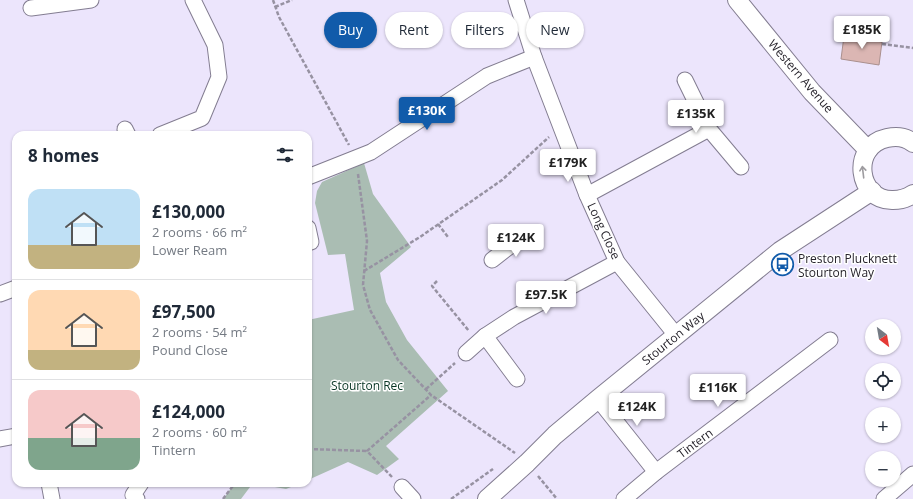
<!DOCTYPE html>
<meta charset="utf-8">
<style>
:root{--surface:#fff;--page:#f2f2f3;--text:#1f2937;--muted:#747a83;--line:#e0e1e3;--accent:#115baa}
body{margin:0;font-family:"Open Sans",sans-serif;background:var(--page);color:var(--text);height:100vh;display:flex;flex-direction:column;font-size:15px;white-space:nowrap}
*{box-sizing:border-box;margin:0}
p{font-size:13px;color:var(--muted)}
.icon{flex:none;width:22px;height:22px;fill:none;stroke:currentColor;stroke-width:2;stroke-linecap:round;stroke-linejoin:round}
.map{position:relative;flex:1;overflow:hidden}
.sheet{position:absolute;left:12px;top:131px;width:300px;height:356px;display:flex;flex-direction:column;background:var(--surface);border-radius:12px;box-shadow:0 1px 3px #0004}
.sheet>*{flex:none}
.guide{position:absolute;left:324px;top:12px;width:380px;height:36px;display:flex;gap:8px}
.needle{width:26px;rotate:149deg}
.controls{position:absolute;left:865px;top:319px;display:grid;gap:8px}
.controls a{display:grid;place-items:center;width:36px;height:36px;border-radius:50%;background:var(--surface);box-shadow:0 1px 3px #0004;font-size:20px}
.price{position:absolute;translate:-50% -34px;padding:0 9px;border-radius:4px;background:#fff;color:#222;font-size:13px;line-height:26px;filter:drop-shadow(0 1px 2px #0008)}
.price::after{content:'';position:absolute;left:50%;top:24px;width:12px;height:9px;margin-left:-6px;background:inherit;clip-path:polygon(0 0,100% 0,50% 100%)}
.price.active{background:var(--accent);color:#fff}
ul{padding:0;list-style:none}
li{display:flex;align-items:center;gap:12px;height:100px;padding:0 16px}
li+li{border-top:1px solid var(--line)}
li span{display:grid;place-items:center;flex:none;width:112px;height:80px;border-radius:12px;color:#555}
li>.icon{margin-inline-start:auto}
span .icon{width:48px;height:48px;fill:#fffc;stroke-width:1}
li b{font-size:17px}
h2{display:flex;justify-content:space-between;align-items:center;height:48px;padding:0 16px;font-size:17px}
.pill{padding:0 14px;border-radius:18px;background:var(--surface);box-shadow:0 1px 3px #0004;font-size:14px;line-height:36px}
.pill.active{background:var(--accent);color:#fff}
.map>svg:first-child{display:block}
</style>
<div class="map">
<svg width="913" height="499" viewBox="0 0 913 499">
<rect width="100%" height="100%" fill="#ece5fc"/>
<g fill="#aabdb3">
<path d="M364,163L373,194L411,247L380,273L386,302L407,340L448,391L386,446L399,459L377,475L348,462L308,480V320L354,310L345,254L328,255L315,203L317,191L322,182Z"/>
<path d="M235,483H301L286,489L253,483L241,499H223Z"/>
</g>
<path fill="#dbb6b3" stroke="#aa908e" d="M844,36L882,42L879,65L841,59Z"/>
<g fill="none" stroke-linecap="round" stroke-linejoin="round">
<defs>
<g id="minor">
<path d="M516,0L534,57L587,195L617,262L676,335"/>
<path d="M31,8L91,0"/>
<path d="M685,80L709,129L741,167"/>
<path d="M125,129L128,135"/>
<path d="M160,135L202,118L219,77L215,45L193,0"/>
<path d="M308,177L371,152L487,76L534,57"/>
<path d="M587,195L709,129"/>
<path d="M308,228L311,242L308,243"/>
<path d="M492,260L523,236"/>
<path d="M0,294L16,288"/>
<path d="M466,353L485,336"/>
<path d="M517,379L485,336L514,317L617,262"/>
<path d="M598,399L656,472"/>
<path d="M0,439L16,436"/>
<path d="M49,483L52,499"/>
<path d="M402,487L413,499"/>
<path d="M137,499L133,495L141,483"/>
<path d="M624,499L656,472L830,340"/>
<path d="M884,499L913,474"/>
</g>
<g id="tertiary">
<path d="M737,0L812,92L868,150"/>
<path d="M913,143C906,137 896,136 887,138C850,146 857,201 893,200C900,200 907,198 913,194"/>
<path d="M487,499L527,463L555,435L598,399L780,251L872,191"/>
</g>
</defs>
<use href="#minor" stroke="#837d91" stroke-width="17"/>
<use href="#tertiary" stroke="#837d91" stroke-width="20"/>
<g stroke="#9792a2" stroke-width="2.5" stroke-dasharray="4 2" stroke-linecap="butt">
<path d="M273,0L279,17L349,145"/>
<path d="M275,7L292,0"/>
<path d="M882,44L913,48"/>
<path d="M358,174L367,241L363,285L370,310L398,360L431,395L515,453"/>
<path d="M438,224L448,237"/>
<path d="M364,271L420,237L502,180L549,137"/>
<path d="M437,281L432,286L469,331"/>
<path d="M426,389L455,363"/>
<path d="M308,449L367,451"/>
<path d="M538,476L557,499"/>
<path d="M392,477L367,451L431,395"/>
<path d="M223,499L235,483"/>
<path d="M451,499L493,469"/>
</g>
<use href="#minor" stroke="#fff" stroke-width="15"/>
<use href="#tertiary" stroke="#fff" stroke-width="18"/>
</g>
<defs><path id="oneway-shaft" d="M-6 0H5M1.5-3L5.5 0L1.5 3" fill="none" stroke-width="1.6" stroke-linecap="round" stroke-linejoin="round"/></defs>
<use stroke="#9e9ca0" href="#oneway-shaft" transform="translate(863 172) rotate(-97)"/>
<defs>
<symbol id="bus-ring" viewBox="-11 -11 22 22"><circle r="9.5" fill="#fff" stroke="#115baa" stroke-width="1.5"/><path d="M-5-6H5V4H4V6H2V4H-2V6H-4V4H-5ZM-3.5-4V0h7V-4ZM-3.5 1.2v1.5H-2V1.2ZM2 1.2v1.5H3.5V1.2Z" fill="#115baa"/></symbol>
</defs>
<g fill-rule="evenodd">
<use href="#bus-ring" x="770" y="252" width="25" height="25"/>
</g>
<g text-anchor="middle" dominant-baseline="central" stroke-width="3" stroke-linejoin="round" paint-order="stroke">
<g font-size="12" fill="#27242c" stroke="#fff">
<text transform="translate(801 76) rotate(49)">Western Avenue</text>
<text transform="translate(604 231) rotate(65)">Long Close</text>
<text transform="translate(673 338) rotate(-39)">Stourton Way</text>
<text transform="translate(695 443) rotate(-37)">Tintern</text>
</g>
<g font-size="12" fill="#27242c" stroke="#fff" text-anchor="start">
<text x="798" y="258">Preston Plucknett<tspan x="798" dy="14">Stourton Way</tspan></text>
</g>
<g font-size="12" fill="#073524" stroke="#fff">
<text x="367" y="385">Stourton Rec</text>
</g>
</g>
</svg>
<div class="controls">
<a><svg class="needle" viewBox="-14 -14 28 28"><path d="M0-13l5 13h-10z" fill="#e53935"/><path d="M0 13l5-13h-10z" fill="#747a83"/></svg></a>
<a><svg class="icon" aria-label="locate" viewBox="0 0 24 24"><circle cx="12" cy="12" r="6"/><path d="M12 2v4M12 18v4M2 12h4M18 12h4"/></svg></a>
<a>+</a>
<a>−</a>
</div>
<b class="price" style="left:862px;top:50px">£185K</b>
<b class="price active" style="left:427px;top:131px">£130K</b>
<b class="price" style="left:696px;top:134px">£135K</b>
<b class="price" style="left:568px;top:183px">£179K</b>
<b class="price" style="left:516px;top:258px">£124K</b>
<b class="price" style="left:546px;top:315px">£97.5K</b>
<b class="price" style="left:718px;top:408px">£116K</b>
<b class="price" style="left:637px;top:427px">£124K</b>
<div class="guide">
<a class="pill active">Buy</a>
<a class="pill">Rent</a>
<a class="pill">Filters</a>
<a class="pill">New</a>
</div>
<section class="sheet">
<h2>8 homes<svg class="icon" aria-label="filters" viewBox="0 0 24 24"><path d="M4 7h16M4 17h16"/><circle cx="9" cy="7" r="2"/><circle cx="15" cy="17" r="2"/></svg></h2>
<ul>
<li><span style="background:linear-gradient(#bfe0f5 70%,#c2b280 0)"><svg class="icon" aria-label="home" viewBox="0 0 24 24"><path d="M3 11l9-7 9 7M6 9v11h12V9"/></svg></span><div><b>£130,000</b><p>2 rooms · 66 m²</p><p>Lower Ream</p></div></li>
<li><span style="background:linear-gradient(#ffd9b3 75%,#c2b280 0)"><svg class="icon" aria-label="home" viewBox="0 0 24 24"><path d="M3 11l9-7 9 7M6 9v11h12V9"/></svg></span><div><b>£97,500</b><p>2 rooms · 54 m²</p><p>Pound Close</p></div></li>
<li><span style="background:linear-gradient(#f6c9c9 60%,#7fa58c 0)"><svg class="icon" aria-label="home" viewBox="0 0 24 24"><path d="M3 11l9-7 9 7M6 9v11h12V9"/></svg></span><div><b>£124,000</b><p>2 rooms · 60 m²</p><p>Tintern</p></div></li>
</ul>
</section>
</div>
